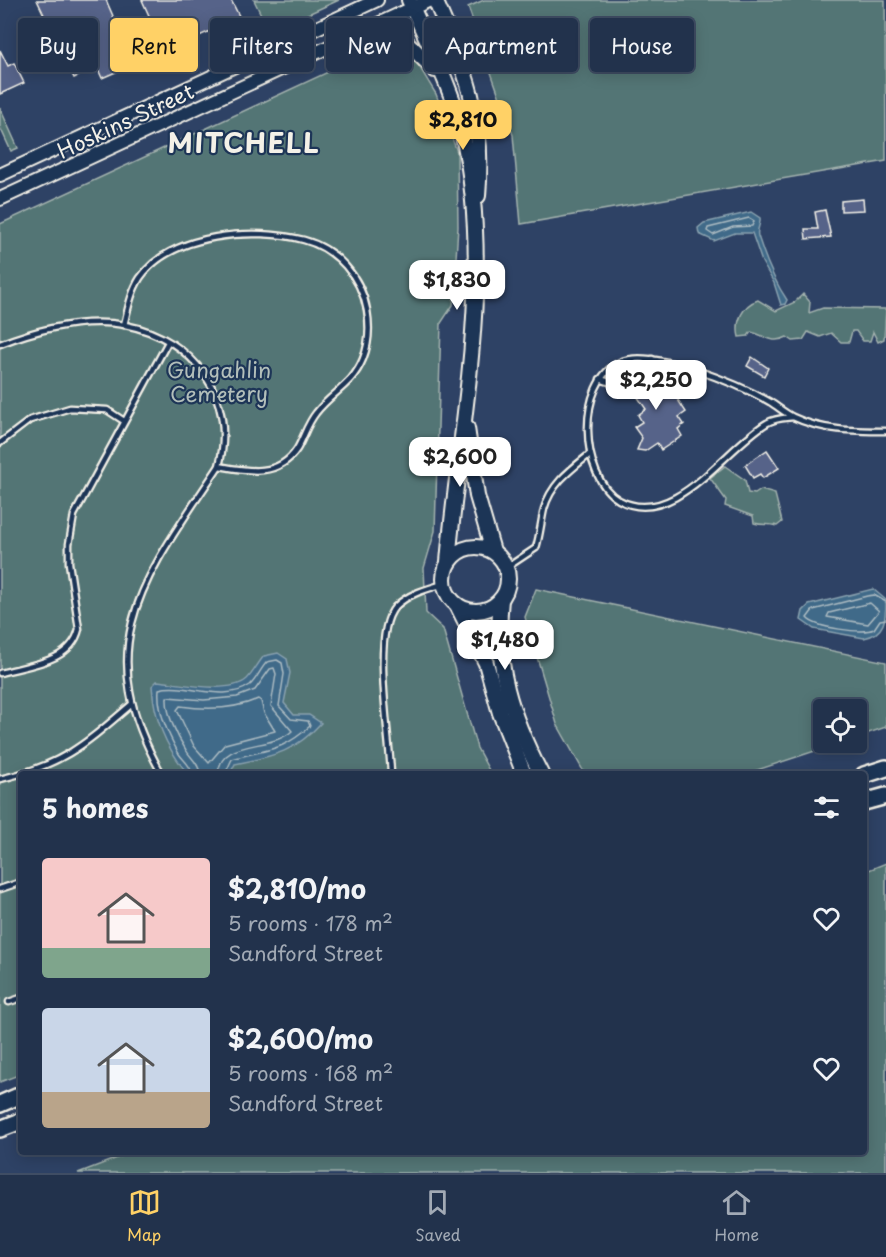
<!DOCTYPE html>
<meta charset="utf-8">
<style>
:root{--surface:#22324c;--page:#2e3e56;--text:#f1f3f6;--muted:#a2aab5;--line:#3f4d64;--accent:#ffd166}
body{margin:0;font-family:"Playpen Sans",sans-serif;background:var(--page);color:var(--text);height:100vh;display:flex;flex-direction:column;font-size:22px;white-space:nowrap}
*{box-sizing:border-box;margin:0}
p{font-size:20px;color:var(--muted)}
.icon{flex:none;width:33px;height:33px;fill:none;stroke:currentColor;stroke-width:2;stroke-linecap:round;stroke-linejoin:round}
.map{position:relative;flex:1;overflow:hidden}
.side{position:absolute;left:18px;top:771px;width:849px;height:384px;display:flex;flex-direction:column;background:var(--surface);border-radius:6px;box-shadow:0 3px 15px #0003,0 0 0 2px var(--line)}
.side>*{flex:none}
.guide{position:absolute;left:18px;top:18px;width:850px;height:54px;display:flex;gap:12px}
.buttons{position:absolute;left:813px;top:699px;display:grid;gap:12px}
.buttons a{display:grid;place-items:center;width:54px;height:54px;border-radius:6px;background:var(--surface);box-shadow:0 3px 15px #0003,0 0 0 2px var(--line);font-size:30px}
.price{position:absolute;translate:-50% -51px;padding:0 14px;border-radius:12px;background:#fff;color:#222;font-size:20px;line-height:39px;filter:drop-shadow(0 2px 3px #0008)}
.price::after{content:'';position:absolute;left:50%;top:36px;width:18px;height:14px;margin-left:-9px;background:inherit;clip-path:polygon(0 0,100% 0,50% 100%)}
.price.current{background:var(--accent);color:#111}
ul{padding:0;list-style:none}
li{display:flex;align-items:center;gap:18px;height:150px;padding:0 24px}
li span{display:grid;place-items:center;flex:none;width:168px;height:120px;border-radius:6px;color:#555}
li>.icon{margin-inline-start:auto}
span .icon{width:72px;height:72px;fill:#fffc;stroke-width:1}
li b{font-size:26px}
h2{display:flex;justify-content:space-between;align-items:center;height:72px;padding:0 24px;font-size:26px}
.pill{padding:0 21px;border-radius:6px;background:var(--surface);box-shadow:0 3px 15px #0003,0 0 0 2px var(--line);font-size:21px;line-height:54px}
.pill.current{background:var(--accent);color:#111}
.menu{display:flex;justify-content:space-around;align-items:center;height:84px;border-top:2px solid var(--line);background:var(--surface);font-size:16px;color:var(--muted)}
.menu a{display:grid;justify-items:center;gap:3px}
.menu .current{color:var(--accent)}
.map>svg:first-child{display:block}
</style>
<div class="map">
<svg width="886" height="1173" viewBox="0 0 886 1173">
<rect width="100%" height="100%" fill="#2e4265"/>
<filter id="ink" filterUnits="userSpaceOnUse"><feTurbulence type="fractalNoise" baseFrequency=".0167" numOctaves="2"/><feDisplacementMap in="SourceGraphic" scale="12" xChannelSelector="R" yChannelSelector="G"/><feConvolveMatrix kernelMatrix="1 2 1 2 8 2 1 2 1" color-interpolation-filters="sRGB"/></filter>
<g filter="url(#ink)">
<g fill="#527474" stroke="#a3b2ae" stroke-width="1.5">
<path d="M254,0H339L275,29L272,22L266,25Z"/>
<path d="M484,0H885L886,161L521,224L513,135L468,7Z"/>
<path d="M382,47L403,55L404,58H414L436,94L457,152L458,227L453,305L441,323L435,531L424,568L426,613L443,629L477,748L491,774H21V1074L0,1082V224Z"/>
<path d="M0,108L18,148L11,151L0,127Z"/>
<path d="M803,294L810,302L809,313L823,308L886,309L884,339L878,342L873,332L870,341H863L856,331H852L849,342H841L831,333L820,337L808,332L803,340L793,341L787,337C772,345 765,335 751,332L748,336L739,337C735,321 743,305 758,300L776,311L795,302Z"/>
<path d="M725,466L745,480L748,493L755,494L761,490L775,494L782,522L777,526C769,523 763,526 754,523L753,516L725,506L726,500L710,478Z"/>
<path d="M536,589L886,662V727L857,737L856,710H824V742L839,743L745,774H585L557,724L525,617Z"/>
<path d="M886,863V1173H78L133,1152H864V872Z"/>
</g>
<g fill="#416b89" stroke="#89a1af" stroke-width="1.5">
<path d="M751,212L760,218C761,225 756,229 758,236C765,258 774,281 787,300L785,304L781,305L774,283L762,262L752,233H735L714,241L699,234L698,228L704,223Z"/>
<path d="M873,589L886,600C886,619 885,634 864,638L814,629L801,620L803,611L809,605Z"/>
<path d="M278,653L287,659L290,673L284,703L294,715H309L321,723C294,753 273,756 235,764L230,774H188C166,748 154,720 152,686L157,681C179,683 229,695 247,679C253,673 258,663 264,656Z"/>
</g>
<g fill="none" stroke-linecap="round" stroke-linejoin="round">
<g stroke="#acbbc2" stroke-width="1.5">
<path d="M749,218L754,221L752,226L733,227L713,235L707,231L708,228Z"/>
<path d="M886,602L874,595L867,596L813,610L807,618C815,628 863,634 874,629L880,620L886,619"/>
<path d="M870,603L879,611L868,624L827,617L829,613Z"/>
<path d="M258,699L261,701L264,713L275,731L225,744L209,763L194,746L177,710L180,706C207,710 233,710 258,699Z"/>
<path d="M192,774C191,765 184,761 179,754C168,734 157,711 159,689C187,682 223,704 250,685C256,680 261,668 267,662L277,660L282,663L284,674L279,706L291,719L308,721L310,726C282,752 267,749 232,759L225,774"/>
<path d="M200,774C199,763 191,759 186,750C177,736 166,714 167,697L204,700L237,697L255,690L270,669L274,668L276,674L271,706L292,731C271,751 220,738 218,774"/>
</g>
</g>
<g fill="#576389" stroke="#f4f1e8" stroke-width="1.5">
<path d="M37,0H106L134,64L102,78L97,67L74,78Z"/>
<path d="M142,0H231L240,18L165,51Z"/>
<path d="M0,50L8,66L14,63L24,83L0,94Z"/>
<path d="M863,199L864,210L841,211V201Z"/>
<path d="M825,210L831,237L806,239L805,229H818L815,212Z"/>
<path d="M752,357L768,368L764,376L747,366Z"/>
<path d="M635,366L636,371H643L651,383L662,376L686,412L679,417L684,424L678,429L682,436L661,450L657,443L645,451L637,450L642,438L634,427L642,422L638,415L646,409L622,374Z"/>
<path d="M767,450L779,468L763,478L760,474L753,478L745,465Z"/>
</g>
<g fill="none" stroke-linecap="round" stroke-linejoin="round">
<defs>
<g id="service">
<path d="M124,325C128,309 131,292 140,278C171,233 255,227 304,240C337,249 361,277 367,310C370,327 369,344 363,359C352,386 332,392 316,413C307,424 304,437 297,449C278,478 247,471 219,466"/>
<path d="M0,344C39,329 84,318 125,325C194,338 237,398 219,466C146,576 87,643 162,774"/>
<path d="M639,367L652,359"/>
<path d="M600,379L612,383L619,381"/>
<path d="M793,417C784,418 775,418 767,423C726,447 674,530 619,500C579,477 576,382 620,362C652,347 740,385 770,402C778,407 785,413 793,417C822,431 854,431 886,431"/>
<path d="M0,443L30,420L70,408L107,410L124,421"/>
<path d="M506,568L536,548C540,535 541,522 544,509C551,484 570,470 590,454"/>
<path d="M0,673C28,665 71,663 79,629L69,563V544L74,515L168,342"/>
<path d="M391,774C390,736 371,634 395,607C408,594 426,589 444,584"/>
<path d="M0,779C63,765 84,745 132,704"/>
<path d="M0,889L21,882"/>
<path d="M9,1002L21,998"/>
</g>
<g id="tertiary">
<path d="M0,175L377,0"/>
<path d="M0,199L430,0"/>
</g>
<g id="secondary">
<path d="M409,0C428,43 451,86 462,131C495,273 460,420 448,562"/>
<path d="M435,0C466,71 485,115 478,196"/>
<path d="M368,29L396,32L435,70"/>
<path d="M467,428L477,496L493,551"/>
<circle cx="476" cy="579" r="32"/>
<path d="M501,599C494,665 511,716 541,774"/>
<path d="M457,605L486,663L500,713L524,774"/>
</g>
<g id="primary">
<path d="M864,775L886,768"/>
<path d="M864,802L886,796"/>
<path d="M0,1104L21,1095"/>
<path d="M0,1129L21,1121"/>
</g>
</defs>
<use href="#service" stroke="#f4f1e8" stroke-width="9"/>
<use href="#tertiary" stroke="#f4f1e8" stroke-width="16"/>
<use href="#secondary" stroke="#f4f1e8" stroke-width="18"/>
<use href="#primary" stroke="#f4f1e8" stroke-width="20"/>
<use href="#service" stroke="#1d3557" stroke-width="4.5"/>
<use href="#tertiary" stroke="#1d3557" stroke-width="12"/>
<use href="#secondary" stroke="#1d3557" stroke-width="14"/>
<use href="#primary" stroke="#1d3557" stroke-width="15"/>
</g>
</g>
<g text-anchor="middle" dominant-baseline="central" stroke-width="4.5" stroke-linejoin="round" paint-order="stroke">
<g font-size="21" fill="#f4f1e8" stroke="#1d3557">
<text transform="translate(125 120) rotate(-25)">Hoskins Street</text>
</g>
<g font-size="21" fill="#b3bfba" stroke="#1d3557">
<text x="219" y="369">Gungahlin<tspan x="219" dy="24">Cemetery</tspan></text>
</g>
<g font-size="27" font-weight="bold" letter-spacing="1.5" fill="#f4f1e8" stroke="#1d3557">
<text x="244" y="141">MITCHELL</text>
</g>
</g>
</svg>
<div class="buttons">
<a><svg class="icon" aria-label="locate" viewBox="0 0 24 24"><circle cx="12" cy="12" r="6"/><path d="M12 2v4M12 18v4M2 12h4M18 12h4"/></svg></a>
</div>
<b class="price current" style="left:463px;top:151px">$2,810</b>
<b class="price" style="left:457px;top:311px">$1,830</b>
<b class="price" style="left:656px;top:411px">$2,250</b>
<b class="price" style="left:460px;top:488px">$2,600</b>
<b class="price" style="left:505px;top:671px">$1,480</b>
<div class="guide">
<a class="pill">Buy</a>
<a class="pill current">Rent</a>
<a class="pill">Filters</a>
<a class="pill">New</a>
<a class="pill">Apartment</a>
<a class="pill">House</a>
</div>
<section class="side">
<h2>5 homes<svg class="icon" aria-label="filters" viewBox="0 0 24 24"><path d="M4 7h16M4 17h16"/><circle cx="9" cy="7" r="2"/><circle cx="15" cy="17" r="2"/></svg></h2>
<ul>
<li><span style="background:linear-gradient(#f6c9c9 75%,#7fa58c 0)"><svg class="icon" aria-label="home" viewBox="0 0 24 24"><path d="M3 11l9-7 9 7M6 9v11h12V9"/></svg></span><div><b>$2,810/mo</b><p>5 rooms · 178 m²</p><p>Sandford Street</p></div><svg class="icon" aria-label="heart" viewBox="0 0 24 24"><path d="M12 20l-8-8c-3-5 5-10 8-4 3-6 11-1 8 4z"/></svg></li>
<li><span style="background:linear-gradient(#c9d6e8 70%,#b9a48a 0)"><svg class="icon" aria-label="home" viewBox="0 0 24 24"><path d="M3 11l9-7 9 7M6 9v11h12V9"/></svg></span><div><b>$2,600/mo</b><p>5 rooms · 168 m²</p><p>Sandford Street</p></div><svg class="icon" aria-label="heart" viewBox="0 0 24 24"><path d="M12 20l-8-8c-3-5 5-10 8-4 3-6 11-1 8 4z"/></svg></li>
</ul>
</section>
</div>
<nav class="menu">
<a class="current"><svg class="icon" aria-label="map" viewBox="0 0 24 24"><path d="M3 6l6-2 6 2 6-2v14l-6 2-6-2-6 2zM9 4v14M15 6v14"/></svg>Map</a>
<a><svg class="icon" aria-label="saved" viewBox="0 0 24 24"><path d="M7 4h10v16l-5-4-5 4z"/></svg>Saved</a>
<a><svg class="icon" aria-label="home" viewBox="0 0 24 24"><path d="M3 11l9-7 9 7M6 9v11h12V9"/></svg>Home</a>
</nav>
